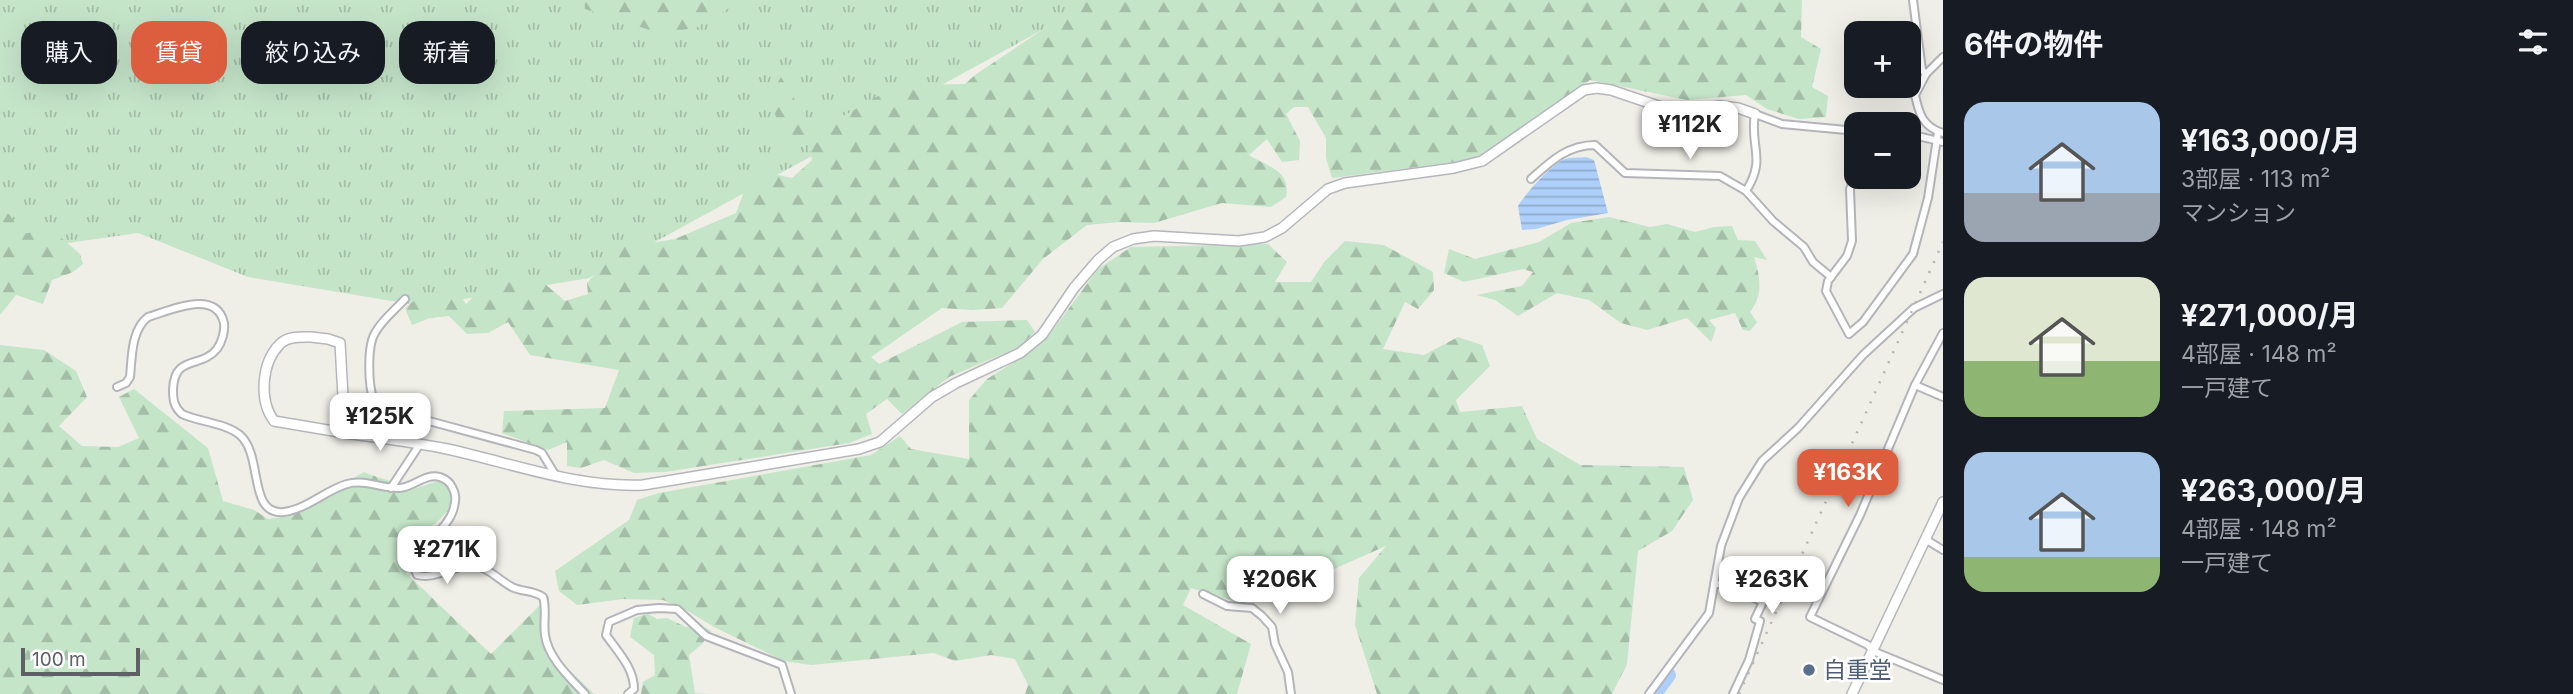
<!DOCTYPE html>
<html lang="ja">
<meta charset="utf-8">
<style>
:root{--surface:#171b24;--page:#20242c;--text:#f1f3f6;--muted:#9ea1a6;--accent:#dd5e3e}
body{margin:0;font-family:Inter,"Noto Sans JP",sans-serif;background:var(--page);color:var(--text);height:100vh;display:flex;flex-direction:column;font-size:26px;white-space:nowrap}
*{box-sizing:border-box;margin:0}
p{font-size:23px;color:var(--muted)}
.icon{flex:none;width:38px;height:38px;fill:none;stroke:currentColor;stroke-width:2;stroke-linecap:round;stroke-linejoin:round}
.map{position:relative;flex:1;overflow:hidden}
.drawer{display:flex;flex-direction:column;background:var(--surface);width:630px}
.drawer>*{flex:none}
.guide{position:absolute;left:21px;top:21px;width:665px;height:63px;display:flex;gap:14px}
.fabs{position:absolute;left:1844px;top:21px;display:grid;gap:14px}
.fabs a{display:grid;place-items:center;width:77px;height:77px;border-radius:14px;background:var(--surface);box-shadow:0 7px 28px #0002;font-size:35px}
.scale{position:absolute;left:21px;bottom:18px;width:119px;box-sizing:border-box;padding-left:7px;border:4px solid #5e6066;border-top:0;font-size:19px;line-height:24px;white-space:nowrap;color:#5e6066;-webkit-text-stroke:5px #fff;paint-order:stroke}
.price{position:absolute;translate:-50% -60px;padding:0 16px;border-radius:14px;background:#fff;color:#222;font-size:23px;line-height:46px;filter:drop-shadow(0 2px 4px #0008)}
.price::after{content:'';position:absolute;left:50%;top:42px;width:21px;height:16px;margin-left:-10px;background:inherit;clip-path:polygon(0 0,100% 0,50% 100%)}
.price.selected{background:var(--accent);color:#fff}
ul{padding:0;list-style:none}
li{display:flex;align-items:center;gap:21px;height:175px;padding:0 21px}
li span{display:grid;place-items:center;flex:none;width:196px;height:140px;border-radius:21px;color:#555}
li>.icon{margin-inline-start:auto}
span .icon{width:84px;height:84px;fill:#fffc;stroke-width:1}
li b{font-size:30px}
h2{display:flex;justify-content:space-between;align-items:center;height:84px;padding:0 21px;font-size:30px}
.pill{padding:0 24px;border-radius:21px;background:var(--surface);box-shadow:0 7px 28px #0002;font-size:24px;line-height:63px}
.pill.selected{background:var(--accent);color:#fff}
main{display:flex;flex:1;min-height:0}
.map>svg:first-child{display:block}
</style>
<main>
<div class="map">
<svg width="1943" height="694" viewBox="0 0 1943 694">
<defs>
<pattern id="grass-tufts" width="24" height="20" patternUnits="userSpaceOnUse" patternTransform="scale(1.75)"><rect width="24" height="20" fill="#c5e5c9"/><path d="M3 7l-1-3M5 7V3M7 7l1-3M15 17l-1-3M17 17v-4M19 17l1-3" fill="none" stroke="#a3bda7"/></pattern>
<pattern id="forest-firs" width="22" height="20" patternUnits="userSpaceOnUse" patternTransform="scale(1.75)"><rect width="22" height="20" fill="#c5e5c9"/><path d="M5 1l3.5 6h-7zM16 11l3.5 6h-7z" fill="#a3bda7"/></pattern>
<pattern id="water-rules" width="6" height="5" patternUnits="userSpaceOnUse" patternTransform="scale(1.75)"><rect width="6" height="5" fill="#adcff9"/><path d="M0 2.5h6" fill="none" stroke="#90abcd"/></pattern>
</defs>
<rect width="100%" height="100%" fill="#efeee7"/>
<path fill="url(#grass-tufts)" d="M0,0H1097L589,278L422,306L248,277L138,233L19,250L0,237Z"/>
<g fill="url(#forest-firs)">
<path d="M584,0H729V8L697,27L662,34L585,9Z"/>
<path d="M1087,0H1802L1801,37L1821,49L1812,87L1828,96L1826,117L1799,119L1767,109L1746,95L1687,100L1590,80L1479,156L1463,161L1332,178L1326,158V138L1308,107H1294L1286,114L1300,141L1299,160L1282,162L1267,139L1249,155C1268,167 1291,170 1286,197L1271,207L1222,203L1154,223L1120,222L1087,225L1043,259L1002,308L972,310L942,308L871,357L879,364L962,322L1027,320L1035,332L1019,347L949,377L902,414L887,399L866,414L872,434L849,443L665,472L634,473L604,460L581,468L567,466V442L548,450L502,433L504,411L605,408L619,370L530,355L508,322L488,333L467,334L449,316L430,318L412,325L405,308L423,294L438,292L449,280L466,304L490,281L520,278H538L565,301L588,294L587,283L619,248L675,239L736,213L747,184L778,175L792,178L812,160L809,145L781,136L770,94L781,77L808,121L828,125L897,85L965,84L975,75Z"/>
<path d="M0,213L9,214L22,233L57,234L80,254L83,264L73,272L52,280L43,304L16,295L0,315Z"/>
<path d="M1609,217L1650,227L1667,224L1695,232L1714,227L1732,226L1738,240L1755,241L1767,260L1754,257C1760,277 1764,294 1750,312L1757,322L1750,331L1743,330L1735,313L1709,320L1716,328L1711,342L1687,318L1647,330L1621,323L1589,300L1557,293L1518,316L1495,300L1476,295L1522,286L1533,272L1523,269L1464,282L1444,273L1449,249L1475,259L1539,242L1571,223Z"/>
<path d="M1345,241L1384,245L1433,272L1434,290L1418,309L1405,302L1383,349L1424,355L1458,337L1482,345L1490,366L1456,400L1460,412L1522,406L1537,439L1580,465L1684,467L1693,500L1672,531L1638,551L1627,664L1612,694H1377L1355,625L1359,578L1386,546L1302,583L1265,585L1249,565H1232L1247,605L1191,588L1183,605L1251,644L1237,694H1025L1028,685L1015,659L991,655L955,661L934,653L811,665L784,661L714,627L686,610L663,600L623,599L577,605L559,591L555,571L629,520L637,500L659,493L871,455L900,436L911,449L969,459V400L987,379L1030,352L1050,334L1098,269L1131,247L1268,244L1287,262L1275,282H1311L1325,261Z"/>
<path d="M0,345L44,350L76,371L87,397L59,426L82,446L118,447L139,438L119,397L134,389L208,448L223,501L254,510L268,519L288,516L364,472C380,479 397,481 411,490L438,481L455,483L458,494C448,516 427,533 404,542L399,562L407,574L491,654L549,596L546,633L555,656L594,694H0Z"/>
<path d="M648,614L657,619L667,618L686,627L706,628L711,631L702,644L689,655L695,693L710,694H641L643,682L655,675L654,655L630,637L634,618Z"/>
</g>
<path fill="url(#water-rules)" d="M1586,157L1594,160L1608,213L1567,220L1536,229L1522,230L1518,206C1525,194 1552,164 1565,159C1571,157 1579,158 1586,157Z"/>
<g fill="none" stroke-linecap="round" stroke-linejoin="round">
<path stroke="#adcff9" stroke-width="14" d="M1655,694L1669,675"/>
<defs>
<g id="street">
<path d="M1913,0L1922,70L1926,74"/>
<path d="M1943,57L1926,74L1915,95C1919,114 1923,127 1943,133"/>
<path d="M1909,134L1943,142"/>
<path d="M1857,171L1850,189L1852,241L1847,256L1828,281L1826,291L1849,334L1863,322L1913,254L1928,198L1938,132"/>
<path d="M1531,179C1550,162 1567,145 1595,145L1625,173L1720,176L1746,191L1773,221L1804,247L1813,262L1831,277"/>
<path d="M1746,191C1767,158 1749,146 1755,114L1782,124L1857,131"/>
<path d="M405,299C395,310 382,320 375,333C367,346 368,386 374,401L392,411L536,450L542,453L556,476"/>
<path d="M1943,333L1915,385L1860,515L1810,617L1868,645L1873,651L1943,680"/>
<path d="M1915,385L1943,397"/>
<path d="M117,387L126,383L130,377C132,357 131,330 148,317C169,311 216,288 224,323C225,331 222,342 217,349C201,369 174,354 173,390C173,400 174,407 182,414C199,422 227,423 241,436C263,457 248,516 284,512C307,509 326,490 347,484C365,479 383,489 400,488C414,487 425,473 440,477C445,479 450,482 452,487C456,494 456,499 454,507C448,536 402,550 417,575C434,579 447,569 464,566C485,562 495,578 512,587C522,592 533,590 543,597C547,609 543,622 545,635C548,658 570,678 585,694"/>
<path d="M391,488L420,444"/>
<path d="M1925,539L1943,550"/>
<path d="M1714,584H1722L1763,602L1755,619L1760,621L1759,625L1749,660L1733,694"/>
<path d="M1203,594L1227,606L1252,608L1262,616L1272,627L1275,644L1288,672L1291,694"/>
<path d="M628,694L634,689C634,668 618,652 606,635L609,622L637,610L659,608L677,609L706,636L782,665L791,694"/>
<path d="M1649,694L1709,613L1721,546L1739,498L1762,461L1798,428L1863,355L1914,308L1943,294"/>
</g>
<g id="secondary">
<path d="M311,337L328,339L340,343L345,433L274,421C259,401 261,363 280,344C288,336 301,337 311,337Z"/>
<path d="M345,433C379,438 413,442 447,449C512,463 576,488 643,485L859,449L880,442L932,397L956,383L1020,353L1042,335L1074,288L1098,260L1113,247L1133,239L1154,236L1239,241L1265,237L1282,228L1328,189L1345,183L1454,168L1482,161L1584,90L1597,88L1611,90L1679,113L1720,106L1738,108L1755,114"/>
<path d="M1852,694L1943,502"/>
</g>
</defs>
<use href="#street" stroke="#b4b5ba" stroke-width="10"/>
<use href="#secondary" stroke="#b5b7bd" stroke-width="12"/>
<use href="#street" stroke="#fff" stroke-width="6"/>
<use href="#secondary" stroke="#fff" stroke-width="9"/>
<path stroke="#b4b4b6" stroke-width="2.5" stroke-dasharray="2 9" stroke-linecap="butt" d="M1739,694L1943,242"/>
</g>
<circle fill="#5c6f8a" stroke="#fff" stroke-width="2.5" cx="1809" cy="670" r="7"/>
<g text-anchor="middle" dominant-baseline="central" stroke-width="5" stroke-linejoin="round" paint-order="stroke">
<g font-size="23" fill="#4e5e75" stroke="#fff" text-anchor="start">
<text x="1823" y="670">自重堂</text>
</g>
</g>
</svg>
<div class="fabs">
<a>+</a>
<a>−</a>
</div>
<div class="scale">100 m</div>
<b class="price" style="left:1690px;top:161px">¥112K</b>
<b class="price" style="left:380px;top:453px">¥125K</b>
<b class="price selected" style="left:1848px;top:509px">¥163K</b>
<b class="price" style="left:447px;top:586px">¥271K</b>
<b class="price" style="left:1280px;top:616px">¥206K</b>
<b class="price" style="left:1772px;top:616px">¥263K</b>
<div class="guide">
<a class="pill">購入</a>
<a class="pill selected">賃貸</a>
<a class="pill">絞り込み</a>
<a class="pill">新着</a>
</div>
</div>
<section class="drawer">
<h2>6件の物件<svg class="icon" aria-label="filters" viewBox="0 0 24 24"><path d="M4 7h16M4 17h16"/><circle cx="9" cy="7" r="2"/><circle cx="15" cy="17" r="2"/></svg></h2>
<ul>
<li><span style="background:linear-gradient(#a9c7e8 65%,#9aa5b1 0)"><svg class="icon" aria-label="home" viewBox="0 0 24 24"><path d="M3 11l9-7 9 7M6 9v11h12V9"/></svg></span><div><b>¥163,000/月</b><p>3部屋 · 113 m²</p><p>マンション</p></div></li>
<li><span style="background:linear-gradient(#dfe7d0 60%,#8fb573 0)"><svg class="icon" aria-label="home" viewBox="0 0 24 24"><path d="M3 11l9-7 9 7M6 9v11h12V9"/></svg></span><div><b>¥271,000/月</b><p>4部屋 · 148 m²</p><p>一戸建て</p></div></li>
<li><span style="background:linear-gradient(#a9c7e8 75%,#8fb573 0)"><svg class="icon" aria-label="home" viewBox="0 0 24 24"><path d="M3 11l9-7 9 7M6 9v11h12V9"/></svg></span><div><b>¥263,000/月</b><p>4部屋 · 148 m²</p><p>一戸建て</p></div></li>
</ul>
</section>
</main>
